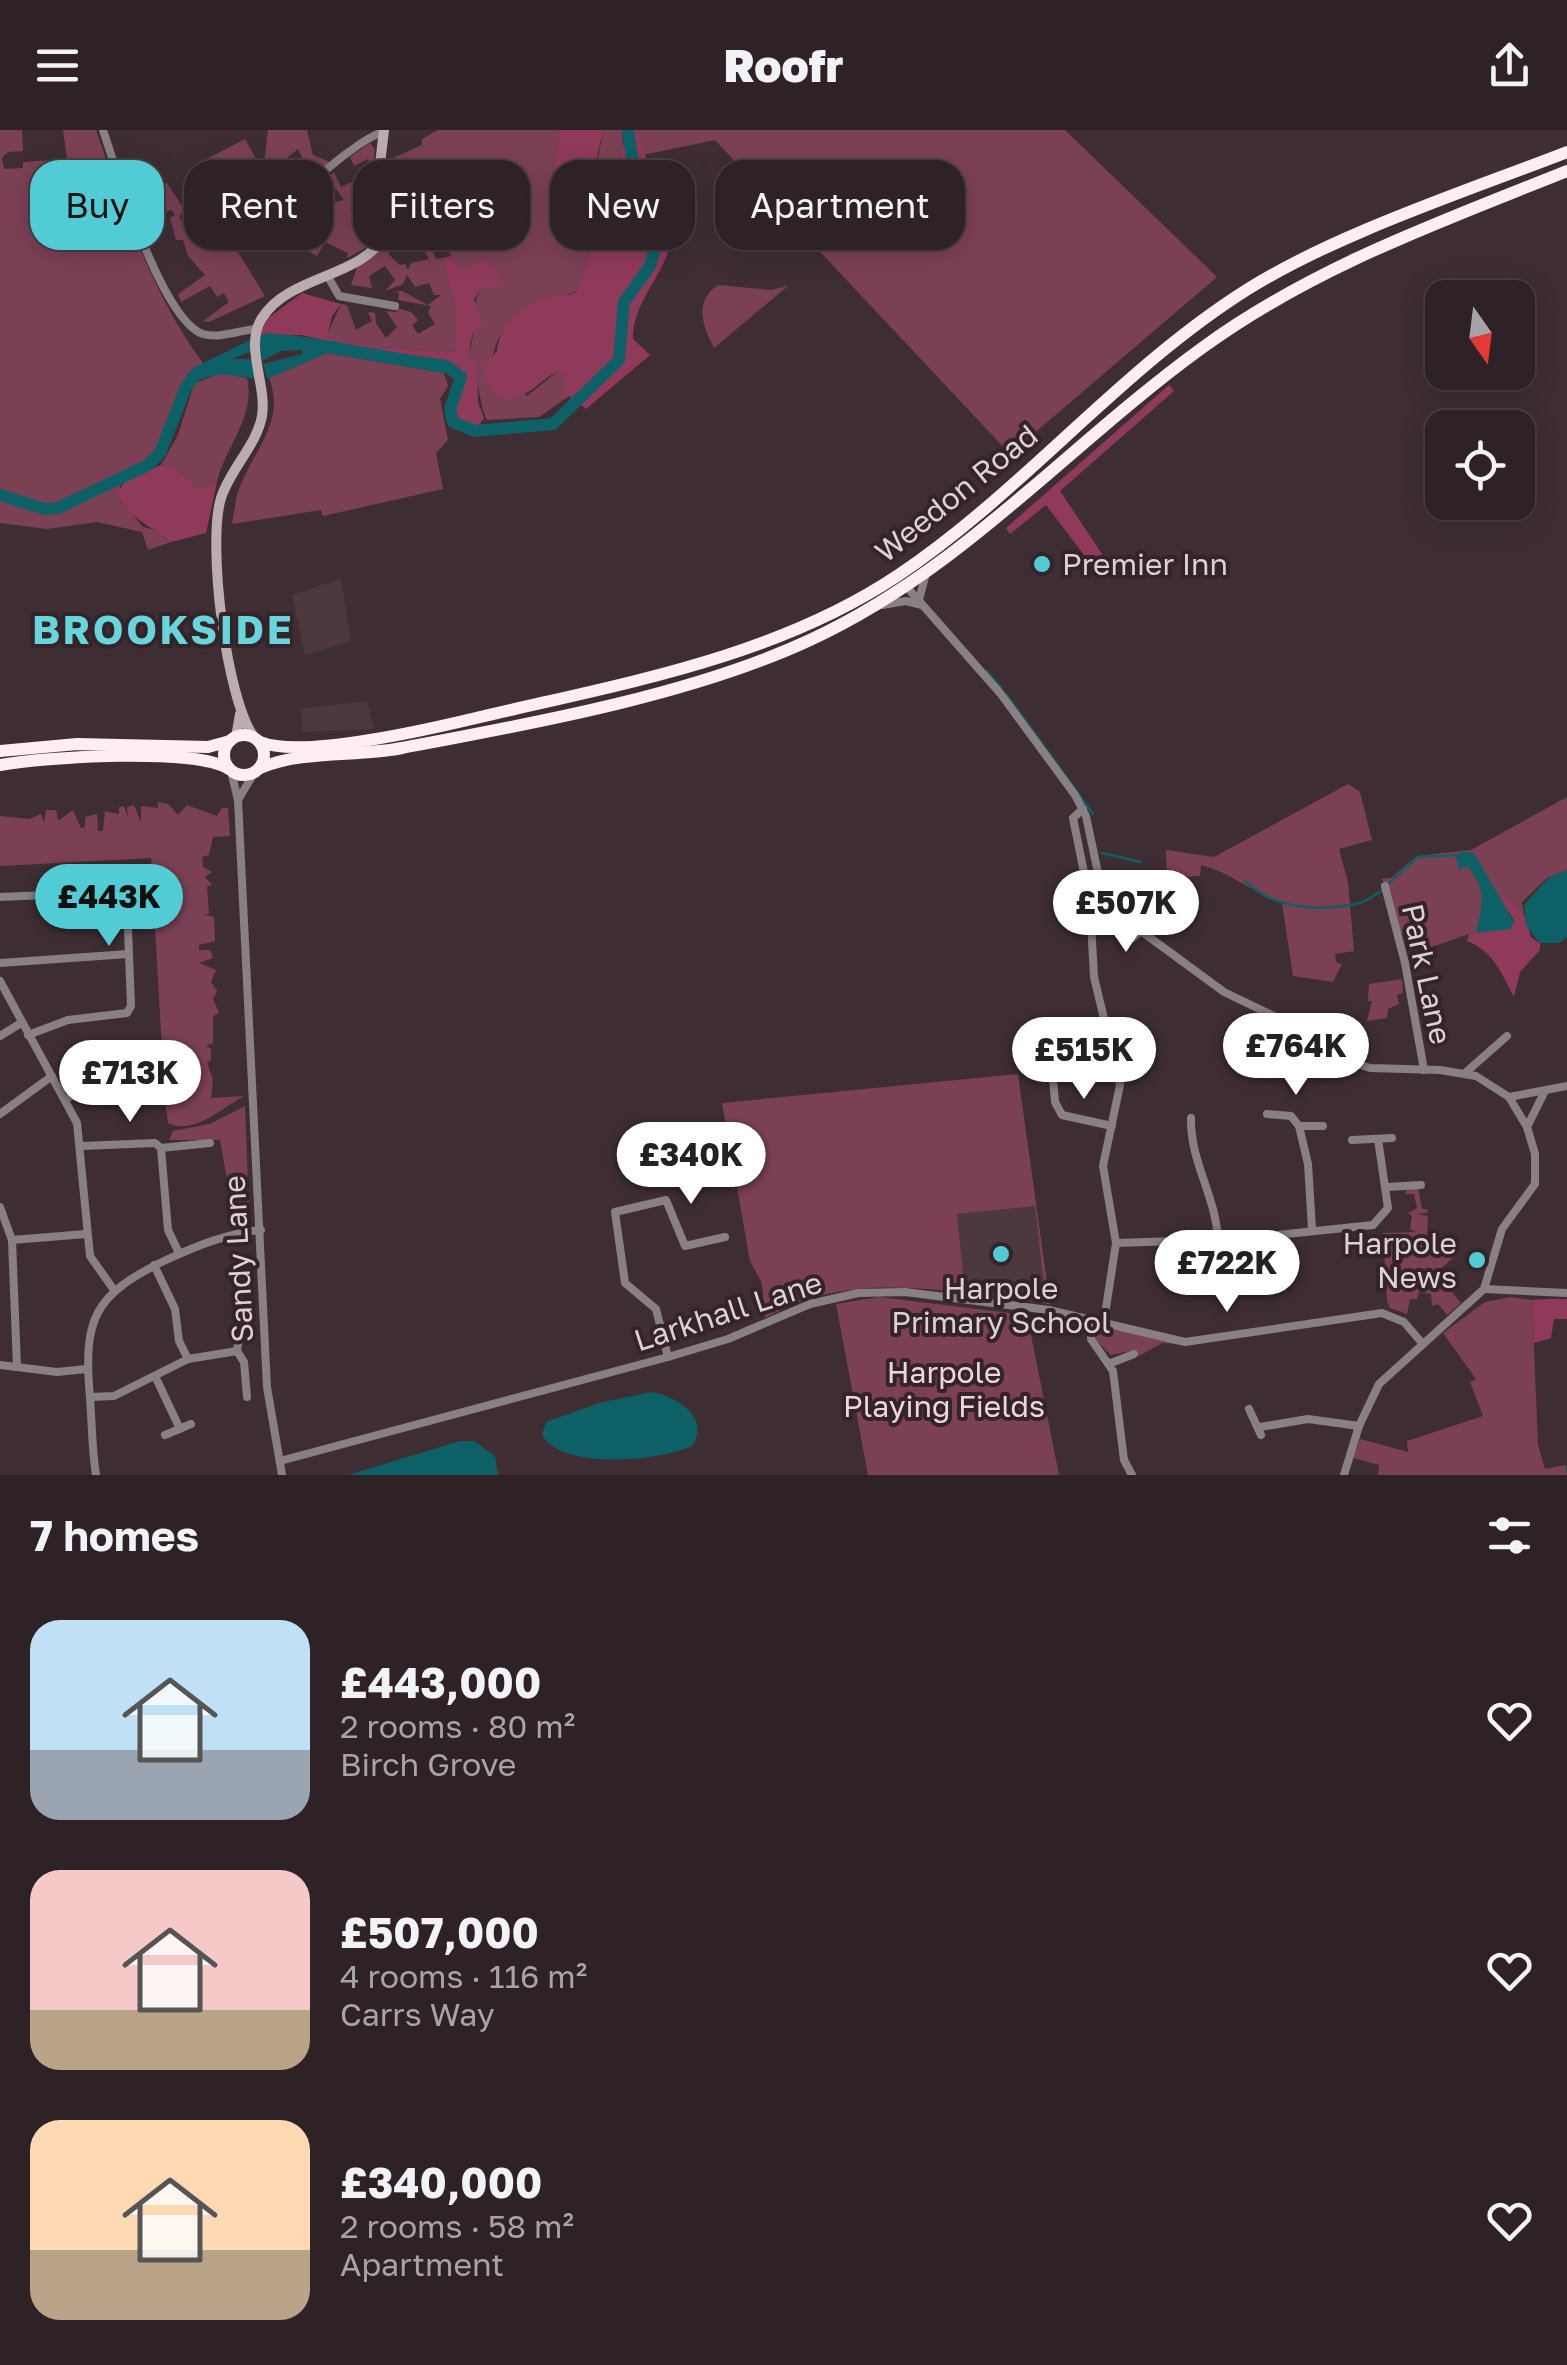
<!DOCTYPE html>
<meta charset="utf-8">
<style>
:root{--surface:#2e2226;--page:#362a2e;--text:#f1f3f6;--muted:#a7a4a7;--line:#493f43;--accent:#51ccd4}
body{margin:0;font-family:"Golos Text",sans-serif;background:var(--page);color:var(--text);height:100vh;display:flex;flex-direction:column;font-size:38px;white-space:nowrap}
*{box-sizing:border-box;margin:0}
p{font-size:32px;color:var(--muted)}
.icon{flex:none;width:55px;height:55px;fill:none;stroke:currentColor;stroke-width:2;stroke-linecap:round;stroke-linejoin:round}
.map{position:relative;height:1345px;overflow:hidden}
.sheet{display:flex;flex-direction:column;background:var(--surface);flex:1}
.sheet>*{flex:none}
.hud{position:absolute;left:30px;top:30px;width:1000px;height:90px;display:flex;gap:20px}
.needle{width:65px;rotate:166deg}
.fabs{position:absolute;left:1425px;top:150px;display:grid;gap:20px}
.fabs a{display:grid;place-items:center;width:110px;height:110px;border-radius:20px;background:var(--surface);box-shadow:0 5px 25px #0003,0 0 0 2px var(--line);font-size:50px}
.price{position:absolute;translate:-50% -85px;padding:0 22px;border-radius:35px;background:#fff;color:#222;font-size:32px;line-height:65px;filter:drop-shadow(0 2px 5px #0008)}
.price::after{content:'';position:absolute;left:50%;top:60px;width:30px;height:22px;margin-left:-15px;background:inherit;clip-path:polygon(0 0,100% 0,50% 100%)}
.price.active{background:var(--accent);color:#111}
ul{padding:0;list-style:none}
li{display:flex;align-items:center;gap:30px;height:250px;padding:0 30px}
li span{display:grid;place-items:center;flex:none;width:280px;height:200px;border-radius:30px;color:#555}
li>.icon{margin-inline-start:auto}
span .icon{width:120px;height:120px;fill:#fffc;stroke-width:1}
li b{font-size:42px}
h2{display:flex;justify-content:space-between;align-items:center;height:120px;padding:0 30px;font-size:42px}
.pill{padding:0 35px;border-radius:30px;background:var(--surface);box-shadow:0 5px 25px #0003,0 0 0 2px var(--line);font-size:35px;line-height:90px}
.pill.active{background:var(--accent);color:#111}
header{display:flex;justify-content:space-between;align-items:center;height:130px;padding:0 30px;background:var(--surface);font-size:45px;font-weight:800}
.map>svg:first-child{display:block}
</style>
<header><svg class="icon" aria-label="menu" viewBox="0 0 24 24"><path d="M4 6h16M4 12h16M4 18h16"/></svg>Roofr<svg class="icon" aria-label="share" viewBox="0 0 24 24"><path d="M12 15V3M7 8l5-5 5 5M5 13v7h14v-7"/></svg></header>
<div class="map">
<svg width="1567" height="1345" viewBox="0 0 1567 1345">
<rect width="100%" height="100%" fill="#3e2e33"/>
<g fill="#4e383f">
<path d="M341,449L351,511L305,525L292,465Z"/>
<path d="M367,571L374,599L303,602L301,579Z"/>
<path d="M1035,1076L1046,1174L965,1163L957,1084Z"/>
</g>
<g fill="#7c4055">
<path d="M0,0H22L23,21L8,22L2,28L4,39L23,38V32L67,29L63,0H96C123,78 153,166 203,233L187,245L160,323L137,342L58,378L45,379L0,365Z"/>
<path d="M268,0H307L313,25L330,32L318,43L300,37L303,30L298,19L282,32L278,54L265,27Z"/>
<path d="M438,0H560L550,57L592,64L603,0H622L623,15L577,161L519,184L498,209L491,230L527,266L558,241L565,244L569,266L539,287L487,290C477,269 481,248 467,228C478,206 469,181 480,159L491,155L458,141L447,117L469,107L446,39L407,52L413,71L387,81L380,60L384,32L422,15V9Z"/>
<path d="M638,0H1065L1217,147L1010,324L715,10L643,25Z"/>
<path d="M245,9L256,29L242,36L255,45L262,42L277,75L235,100L197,34Z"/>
<path d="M370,13L375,19L372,49L346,86L371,115L347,128L348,123L325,112L317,126L300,117L294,122L292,101L309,102L320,96L324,85L315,75L308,83L301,78L295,88L293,79L311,61L334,83L330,73L344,70L328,48L334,42L341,57L351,52L356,58L368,51L362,41L372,35L368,29L354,36L350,27Z"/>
<path d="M167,53L186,82L179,86L184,95L191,92L206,120L228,106L265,166L209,192L203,191L229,172L224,163L217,167L210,156L181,172L178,164L205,145L188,126L183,110H176L170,88L175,85L172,80L165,82L157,70L146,73L141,66Z"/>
<path d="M426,104L436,129L442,128L456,182V222L377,217L326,207L341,174L347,175L356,200L372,191L368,182L375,183L376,193L386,208L397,197L386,181L396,182L397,178L411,182L418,190L412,195L418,204L435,194L428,183L431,176L398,170L399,163L393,162L402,161L428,175L441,165H434L429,153L415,157L407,145L403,154L385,161L395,150L385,136L369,146L372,158L351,155L357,137L396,107L399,113L388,124L400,135L405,134L408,140L411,133L429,129L415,106Z"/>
<path d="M718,155L771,160L788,156L714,218C702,195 694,171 718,155Z"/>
<path d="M327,223L444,243L448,256L440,269L448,310L436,323L443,359L323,386L321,380L232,394C234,384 235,372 238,362C251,323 287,292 269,248Z"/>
<path d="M220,243L247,248C256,287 225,317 217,352L199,359L181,343L161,335L178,305L194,254Z"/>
<path d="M126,350L120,356V370L143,397L155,400L171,412L148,420L142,402L97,392L47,399L0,393V370L47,382L60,380Z"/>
<path d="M1348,654L1360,662L1372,710L1339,719L1348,752L1354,821L1335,824L1336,832L1342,834L1333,852L1293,846L1282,773C1253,763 1232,743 1201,735L1200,746L1167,748L1166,720L1214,727Z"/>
<path d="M1567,667V740L1547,748L1522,772L1524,785L1507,767L1511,799L1469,804L1423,820L1418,800L1401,803L1390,758L1381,749L1391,748L1417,726L1471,720Z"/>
<path d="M158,672L168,674L178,685L187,675L217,686L222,678H228L230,706L213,707L209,725L202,727L203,737L212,742L205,747L212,755L207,756L209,784L204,785L214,787L215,811L199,815V820H210L213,828L199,833L216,840L211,852L217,861L213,869L219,883L213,886V913L206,916L211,919V931L207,932L213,950L211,968L244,966C223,977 194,1006 168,993L165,971L151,728L0,736V686L29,689L41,684L44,693L46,680H56L58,691L73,680L81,698L85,697V687L97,684L98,701H103L105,681L119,684V677L124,676L128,688L127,677L134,675L141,693V676L158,678Z"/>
<path d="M1402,849L1403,863L1397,865L1399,874L1388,879L1387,888L1367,891L1372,871H1368L1369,854Z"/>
<path d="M1018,944L1050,1174H1046L1035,1076L957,1084L965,1163C894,1154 829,1152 765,1188L762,1153L750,1131L722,973Z"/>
<path d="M245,976L249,1081L234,1089L220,1010H169L173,1001L210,994Z"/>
<path d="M1407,1058H1418L1422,1079H1427L1428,1083L1416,1084L1428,1086L1426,1123L1456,1125L1436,1143L1461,1173L1447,1185L1438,1174L1432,1176L1431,1164L1419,1162L1417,1169H1410L1407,1184L1390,1178L1387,1171L1383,1103L1416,1102L1410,1099L1412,1086L1408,1083L1417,1078L1414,1064H1405Z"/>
<path d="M879,1167L1027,1185L1059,1345H868L836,1174Z"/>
<path d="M1511,1167L1532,1170L1538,1315L1545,1339L1566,1335L1567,1345H1378L1379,1335L1353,1328L1360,1309L1408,1322L1407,1311L1483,1286L1470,1252L1476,1249L1443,1203L1485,1172Z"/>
<path d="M1102,1195L1176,1213V1214L1162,1213L1139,1226L1135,1220L1111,1225L1095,1209Z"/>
</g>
<g fill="#903a5b">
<path d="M560,0H603L588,69L550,57Z"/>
<path d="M628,0H638C643,28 674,86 672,106C667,144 632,171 633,209L650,225L586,279L566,264L565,244L558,241C536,252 525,274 498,268L483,245L484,236L497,221C498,194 530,171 554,166C565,164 567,168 577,161Z"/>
<path d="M372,49L378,96L371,115L346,86Z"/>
<path d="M452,126L459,141L482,130C494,134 500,142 500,155L480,159L474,170L483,195L473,201L468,228L477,232L478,272L484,288L475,301L453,292L450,280L462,254L445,236L447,230L376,222L301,205L259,206L268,188L302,163L341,174L332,186L327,207L377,217L456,222V182L442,128Z"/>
<path d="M1169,255L1174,261L1060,361L1108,433L1097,442L1046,375L1010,404L1006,398Z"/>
<path d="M161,335L180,342L199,359L217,352L206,403L171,412C151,395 129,390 117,363L126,350Z"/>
<path d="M1506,766L1524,785L1531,807L1540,813V820L1520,842L1514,867C1502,844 1493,821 1467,811L1469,804L1511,798L1514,791L1503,771Z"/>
<path d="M1548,1169H1567V1189H1554L1551,1208L1534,1213L1532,1170Z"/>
</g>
<g fill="#0d6166">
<path d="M267,203C328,207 387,223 448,230L444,243L327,223L267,249L263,234L303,224L302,220L281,221L262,231L259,206Z"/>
<path d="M252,209L253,221L231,229H254L258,249C233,246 217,239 194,254L185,250L193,238Z"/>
<path d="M1462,722L1474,723L1514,792L1511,799L1476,803C1482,775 1488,760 1467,736L1459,740L1456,725Z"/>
<path d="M1567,740V807L1559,813H1540L1526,796L1524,775L1548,748Z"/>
<path d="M651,1262C676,1266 711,1287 692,1316C660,1331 563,1341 542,1305L546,1292L599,1273Z"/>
<path d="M460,1311H474L495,1326L498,1345H348Z"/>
</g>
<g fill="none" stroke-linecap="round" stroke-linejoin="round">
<g stroke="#0d6166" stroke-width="2.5">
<path d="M987,541L1001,558"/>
<path d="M1006,564L1093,684"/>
<path d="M1102,723L1141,732"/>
<path d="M1245,751C1275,780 1321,782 1360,773C1368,771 1374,764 1382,761"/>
<path d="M1389,753L1418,727L1456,725"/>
<path d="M1566,1339L1567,1340"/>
</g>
<g stroke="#0d6166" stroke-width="12">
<path d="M430,234L448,237L461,247L450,280L453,292L475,301L553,294L619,230L624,172L650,136L660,101L657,84L635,49L628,0"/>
<path d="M0,365L45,379L58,378L148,335L160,323L186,257L198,242"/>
</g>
<g stroke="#898083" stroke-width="8">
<path d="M103,0C117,42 162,190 203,204C219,209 240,200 256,199"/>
<path d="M286,89C291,64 359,9 383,2"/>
<path d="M327,145L339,166L395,176"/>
<path d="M905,455L1000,563L1075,665L1086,686L1101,757L1111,779L1224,862L1278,888L1339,928L1370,938L1440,940L1476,946L1509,967L1527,997L1535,1024V1054L1502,1099L1484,1159L1379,1254L1359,1296L1344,1345"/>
<path d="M919,470L925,447"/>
<path d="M882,475L906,471L922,475"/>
<path d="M231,641L238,670L267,1257L282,1345"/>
<path d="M238,670L254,643"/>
<path d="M1083,679L1073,688L1090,772L1094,847L1120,955L1103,1036L1116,1113L1104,1191"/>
<path d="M1385,756L1405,833L1424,940"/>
<path d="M0,767L116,762L127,773L131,876L127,883L68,890L28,905"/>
<path d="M1092,788L1133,808L1143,799"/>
<path d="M0,833L128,824"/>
<path d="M0,851L77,993L90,1126L114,1160"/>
<path d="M0,906L21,893"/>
<path d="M1465,943L1507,906"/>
<path d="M1053,948L1055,972L1062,985L1112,996"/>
<path d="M1509,967L1567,956"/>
<path d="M65,969L91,957L135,954"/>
<path d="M0,984L52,946"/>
<path d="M1267,984L1291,986L1299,996H1323"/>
<path d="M1191,988C1190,1032 1216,1066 1218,1110"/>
<path d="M1299,996L1308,1034L1312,1099"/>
<path d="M1527,997L1545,961"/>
<path d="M1352,1010L1392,1008"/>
<path d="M82,1016L155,1013L161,1018L210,1013"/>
<path d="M161,1018L168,1100L179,1123"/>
<path d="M1387,1057L1421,1055"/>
<path d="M0,1077L12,1110L17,1237"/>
<path d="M12,1110L86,1104"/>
<path d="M1116,1113L1239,1109L1373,1095L1388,1078L1378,1009"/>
<path d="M154,1135L175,1179L179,1211L188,1229"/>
<path d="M238,1156L241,1191L237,1221L244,1232L247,1267"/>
<path d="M1484,1159L1567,1163"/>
<path d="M1093,1189L1091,1209L1113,1241L1124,1330L1132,1345"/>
<path d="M668,1227L656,1179L625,1153L615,1082L666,1070L685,1116L725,1107"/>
<path d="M1111,1233L1134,1224"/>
<path d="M0,1235L57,1242L87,1239"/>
<path d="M155,1246L180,1299"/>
<path d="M90,1267L114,1266L188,1229L237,1221"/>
<path d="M1249,1279L1261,1305"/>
<path d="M1260,1297L1308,1289L1359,1296"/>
<path d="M165,1305L191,1294"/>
<path d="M280,1331L668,1227L728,1209L810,1174L858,1163L905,1162L1049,1180L1185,1212L1382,1183L1404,1192L1422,1213"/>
<path d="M96,1345C92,1320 92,1294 90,1268C83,1189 93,1165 166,1130C196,1116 228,1103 261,1100"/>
</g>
<g stroke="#baacaf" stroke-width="10">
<path d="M236,607L240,584"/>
<path d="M254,607C226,569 207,413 221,368C230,339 257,315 262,286C267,254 244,216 262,188C290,144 361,149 387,103L377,60L384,0"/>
</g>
<g stroke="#feedf2" stroke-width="12">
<circle cx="244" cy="625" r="20"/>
<path d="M260,612C302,629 430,599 476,588C619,554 772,529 897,446C1023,362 1119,240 1248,159C1338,103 1467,61 1567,22"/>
<path d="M0,621L77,614L208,617L230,611"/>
<path d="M0,635C42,627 197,617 229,639"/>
<path d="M260,638C302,620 357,627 402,618C530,594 692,565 810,510C962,440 1068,315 1202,218C1313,137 1440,92 1567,41"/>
</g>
</g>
<g fill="#51ccd4" stroke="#342429" stroke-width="4">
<circle cx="1042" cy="434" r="10"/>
<circle cx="1001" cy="1124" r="10"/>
<circle cx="1477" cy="1130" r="10"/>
</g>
<g text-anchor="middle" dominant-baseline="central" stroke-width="8" stroke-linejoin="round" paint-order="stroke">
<g font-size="30" fill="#dcd1d4" stroke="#342429">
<text transform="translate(956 363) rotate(-39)">Weedon Road</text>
<text transform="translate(1427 844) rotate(78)">Park Lane</text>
<text transform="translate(238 1129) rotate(-93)">Sandy Lane</text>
<text transform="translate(728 1181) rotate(-18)">Larkhall Lane</text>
</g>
<g font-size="30" fill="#dcd1d4" stroke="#342429" text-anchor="start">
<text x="1062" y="434">Premier Inn</text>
<text x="1457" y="1113" text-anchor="end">Harpole<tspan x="1457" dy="34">News</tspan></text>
<text x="1001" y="1158" text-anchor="middle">Harpole<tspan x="1001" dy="34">Primary School</tspan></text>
</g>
<g font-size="30" fill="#efd5dd" stroke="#342429">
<text x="944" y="1242">Harpole<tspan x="944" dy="34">Playing Fields</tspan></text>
</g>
<g font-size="40" font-weight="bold" letter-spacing="2.5" fill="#68d4db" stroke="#342429">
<text x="163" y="499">BROOKSIDE</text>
</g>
</g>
</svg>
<div class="fabs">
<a><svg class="needle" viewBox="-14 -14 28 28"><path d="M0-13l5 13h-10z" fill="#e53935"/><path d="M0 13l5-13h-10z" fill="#a7a4a7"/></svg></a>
<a><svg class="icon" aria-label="locate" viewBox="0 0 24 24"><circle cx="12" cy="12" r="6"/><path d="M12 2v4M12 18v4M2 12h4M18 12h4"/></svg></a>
</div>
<b class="price active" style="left:109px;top:819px">£443K</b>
<b class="price" style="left:1126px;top:825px">£507K</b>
<b class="price" style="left:1296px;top:968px">£764K</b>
<b class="price" style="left:1084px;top:972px">£515K</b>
<b class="price" style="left:130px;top:995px">£713K</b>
<b class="price" style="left:691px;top:1077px">£340K</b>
<b class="price" style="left:1227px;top:1185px">£722K</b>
<div class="hud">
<a class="pill active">Buy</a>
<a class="pill">Rent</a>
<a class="pill">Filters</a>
<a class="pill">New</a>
<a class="pill">Apartment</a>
</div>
</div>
<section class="sheet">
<h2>7 homes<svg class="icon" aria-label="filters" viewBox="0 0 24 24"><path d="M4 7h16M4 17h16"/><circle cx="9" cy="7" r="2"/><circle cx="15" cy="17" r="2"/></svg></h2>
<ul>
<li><span style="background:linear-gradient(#bfe0f5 65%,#9aa5b1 0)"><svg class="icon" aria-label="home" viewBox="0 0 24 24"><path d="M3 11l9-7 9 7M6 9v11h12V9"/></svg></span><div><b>£443,000</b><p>2 rooms · 80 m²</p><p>Birch Grove</p></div><svg class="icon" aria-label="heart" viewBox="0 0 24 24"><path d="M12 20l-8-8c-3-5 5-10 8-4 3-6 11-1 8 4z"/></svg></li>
<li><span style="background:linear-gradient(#f6c9c9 70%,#b9a48a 0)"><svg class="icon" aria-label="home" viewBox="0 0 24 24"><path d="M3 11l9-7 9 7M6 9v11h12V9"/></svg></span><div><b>£507,000</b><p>4 rooms · 116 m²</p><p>Carrs Way</p></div><svg class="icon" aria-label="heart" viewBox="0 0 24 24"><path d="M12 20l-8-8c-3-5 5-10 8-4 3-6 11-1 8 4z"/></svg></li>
<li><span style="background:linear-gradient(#ffd9b3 65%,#b9a48a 0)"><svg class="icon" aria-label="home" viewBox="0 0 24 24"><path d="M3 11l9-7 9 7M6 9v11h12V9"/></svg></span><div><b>£340,000</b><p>2 rooms · 58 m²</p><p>Apartment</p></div><svg class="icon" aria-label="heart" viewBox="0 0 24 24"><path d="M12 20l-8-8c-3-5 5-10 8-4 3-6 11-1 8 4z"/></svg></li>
</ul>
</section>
